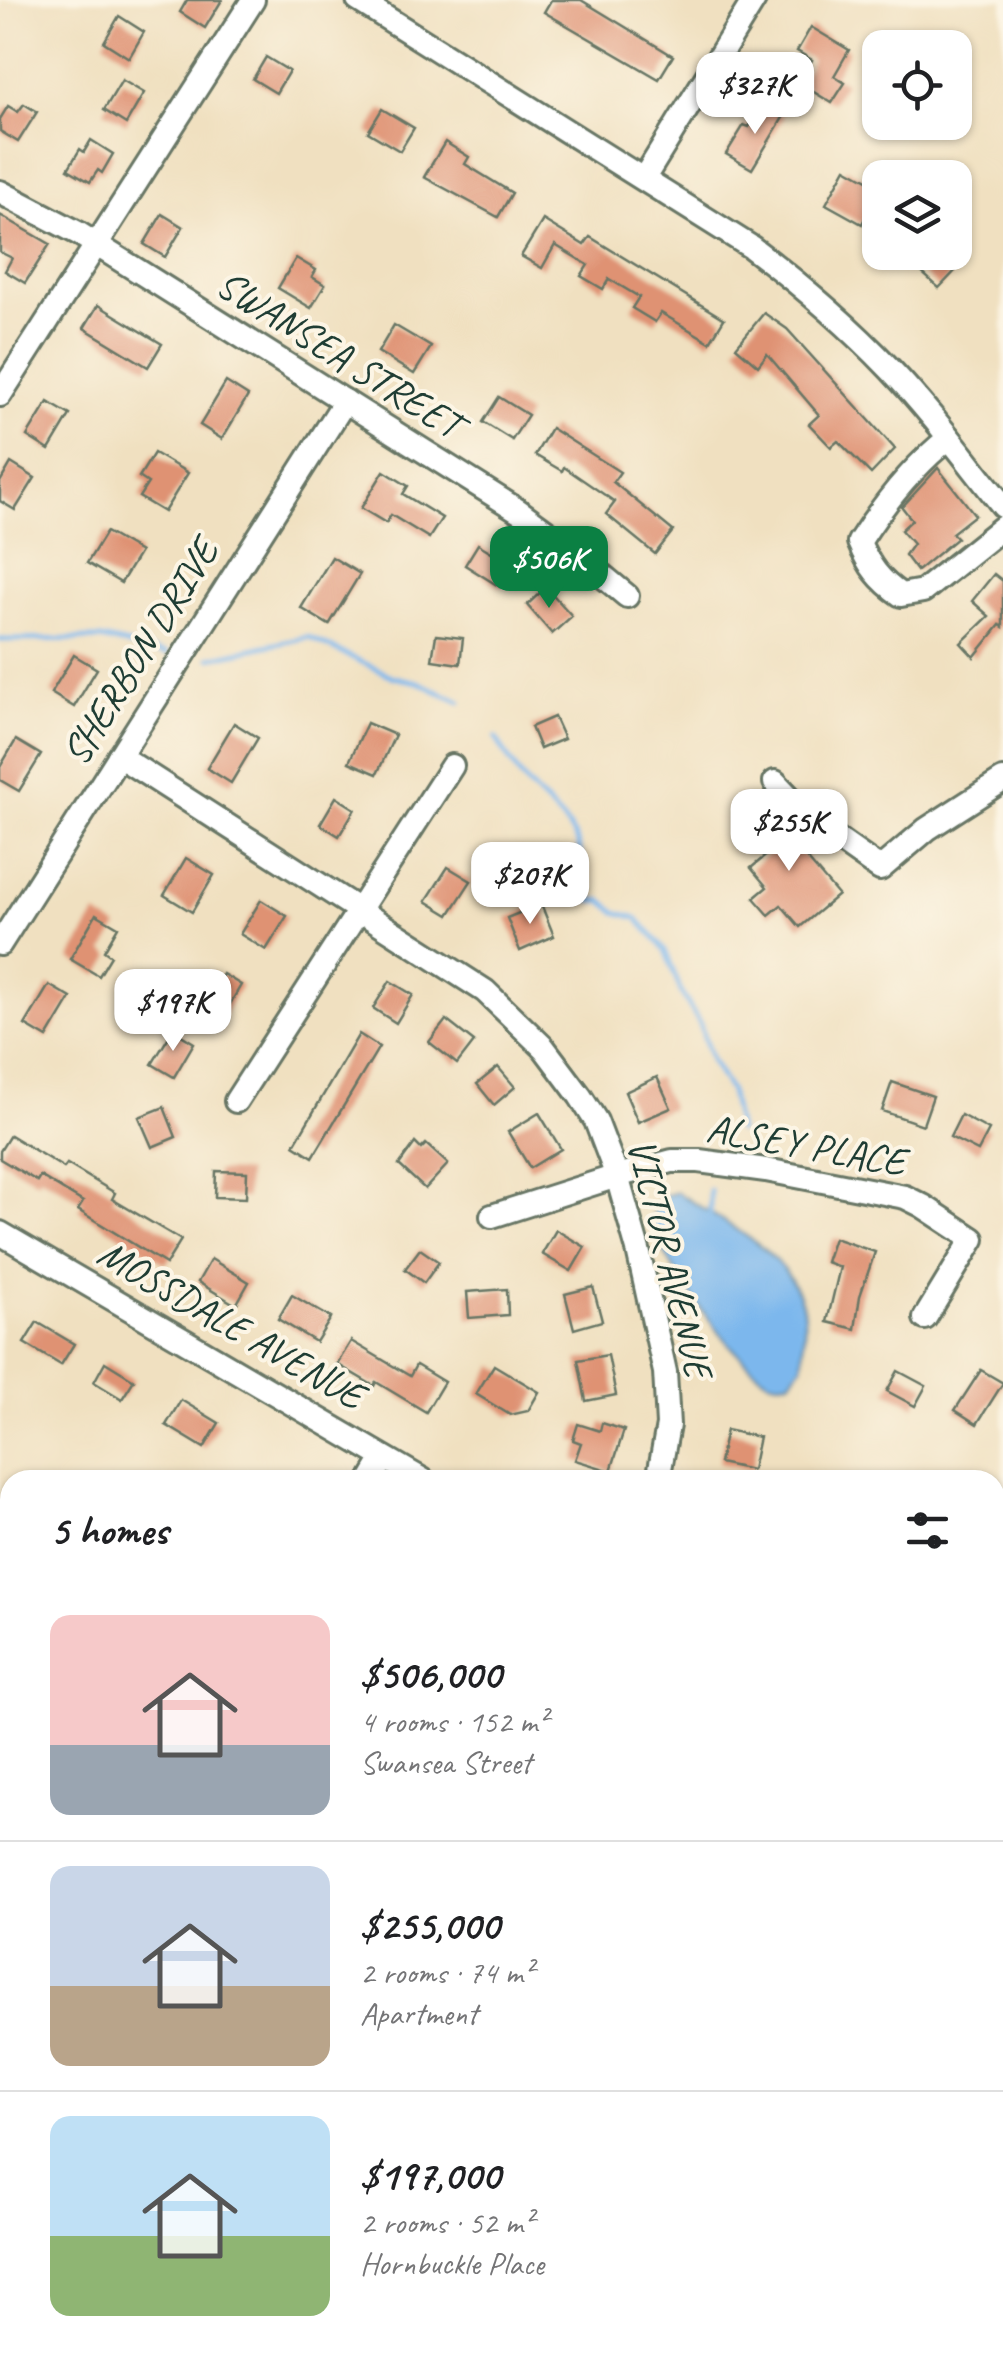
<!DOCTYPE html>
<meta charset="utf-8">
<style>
:root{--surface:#fff;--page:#f6f6f6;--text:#202124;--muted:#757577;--line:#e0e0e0;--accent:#0b8043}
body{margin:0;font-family:Caveat,sans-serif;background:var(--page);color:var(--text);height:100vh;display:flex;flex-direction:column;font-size:38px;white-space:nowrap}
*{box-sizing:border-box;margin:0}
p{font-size:32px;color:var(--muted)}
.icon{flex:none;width:55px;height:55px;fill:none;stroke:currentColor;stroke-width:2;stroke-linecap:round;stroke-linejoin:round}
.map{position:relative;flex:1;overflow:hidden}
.sheet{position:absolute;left:0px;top:1470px;width:1005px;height:890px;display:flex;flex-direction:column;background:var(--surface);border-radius:30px 30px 0 0;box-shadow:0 2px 8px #0004}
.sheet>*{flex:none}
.fabs{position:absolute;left:862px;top:30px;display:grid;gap:20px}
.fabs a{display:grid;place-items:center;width:110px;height:110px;border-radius:20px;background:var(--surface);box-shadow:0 2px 8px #0004;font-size:50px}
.price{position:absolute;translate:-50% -85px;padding:0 22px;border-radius:20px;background:#fff;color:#222;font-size:32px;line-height:65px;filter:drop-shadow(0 2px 5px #0008)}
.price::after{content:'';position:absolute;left:50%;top:60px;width:30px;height:22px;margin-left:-15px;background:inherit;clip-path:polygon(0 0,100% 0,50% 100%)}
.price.on{background:var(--accent);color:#fff}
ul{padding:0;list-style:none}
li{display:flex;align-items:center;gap:30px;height:250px;padding:0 50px}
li+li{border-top:2px solid var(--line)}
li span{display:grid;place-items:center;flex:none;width:280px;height:200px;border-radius:20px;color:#555}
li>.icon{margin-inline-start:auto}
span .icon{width:120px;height:120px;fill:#fffc;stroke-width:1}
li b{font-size:42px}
h2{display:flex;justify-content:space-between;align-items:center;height:120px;padding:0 50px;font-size:42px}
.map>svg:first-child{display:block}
</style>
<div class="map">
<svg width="1003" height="2360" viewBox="0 0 1003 2360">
<rect width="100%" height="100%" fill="#fcf5e5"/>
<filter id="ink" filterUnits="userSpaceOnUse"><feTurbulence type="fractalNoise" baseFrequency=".01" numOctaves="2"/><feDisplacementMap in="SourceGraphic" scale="20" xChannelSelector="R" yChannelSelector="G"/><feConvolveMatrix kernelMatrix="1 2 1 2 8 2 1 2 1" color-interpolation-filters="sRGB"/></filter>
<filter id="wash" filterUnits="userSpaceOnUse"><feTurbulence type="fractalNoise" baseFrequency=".0048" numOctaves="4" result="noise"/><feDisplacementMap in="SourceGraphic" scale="40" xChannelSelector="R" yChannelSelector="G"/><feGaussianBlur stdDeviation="2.25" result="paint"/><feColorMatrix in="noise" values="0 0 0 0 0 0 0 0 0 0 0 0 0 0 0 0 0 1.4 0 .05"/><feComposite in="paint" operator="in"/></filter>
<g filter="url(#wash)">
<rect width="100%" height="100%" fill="#f0e0c0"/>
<path fill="#7bb7ed" stroke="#4d7a90" stroke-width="2.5" d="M677,1192C720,1222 783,1247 801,1301C807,1317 803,1339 803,1357L802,1365L790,1381C782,1382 775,1383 767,1379C729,1355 662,1262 651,1220L660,1197Z"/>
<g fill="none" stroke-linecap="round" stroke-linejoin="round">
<g stroke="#7bb7ed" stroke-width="5">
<path d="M0,640L101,639L167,654"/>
<path d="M210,658L308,637L394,677L418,682L460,702"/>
<path d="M496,738C506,754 514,770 527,784C551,811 598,840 575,883C581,895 588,903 602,900L616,912L637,918L665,950L682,994L700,1024L711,1060L730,1092L738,1131"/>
<path d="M710,1217V1190"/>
</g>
</g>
<g id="blocks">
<g fill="#df9273">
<path d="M187,0H222L205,28L180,12Z"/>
<path d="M551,0H581L673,56L659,79L544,12Z"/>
<path d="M119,16L144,32L129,58L104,42Z"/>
<path d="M811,27L849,50L834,76L845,83L832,103L799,83L812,60L797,51Z"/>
<path d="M266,57L289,71L276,93L253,79Z"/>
<path d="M122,80L144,93L126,124L104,110Z"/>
<path d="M763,103L784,116L752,169L726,154L744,125L749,127Z"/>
<path d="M24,104L37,112L18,142L0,131V119L8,106L18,112Z"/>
<path d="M382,109L414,128L400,151L368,132Z"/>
<path d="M91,140L113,154L102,173L98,170L90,182L68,169L80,149L84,152Z"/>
<path d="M445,142L469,157L465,164L512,193L498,217L424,177Z"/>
<path d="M846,168L880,187L862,224L826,204Z"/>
<path d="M162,214L183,227L165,257L144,244Z"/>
<path d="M0,215L50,244L25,283L5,271L12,258L0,252Z"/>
<path d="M543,220L584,245L590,237L724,319L710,342L661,313L655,322L632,308L639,297L609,279L603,289L581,276L588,265L555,245L542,268L521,256Z"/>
<path d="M915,252H937L956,270L939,288L908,260Z"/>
<path d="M296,258L316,270L312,277L325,285L311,308L278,288Z"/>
<path d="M98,305L162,344L148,367L84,328Z"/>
<path d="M764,313L787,329L895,449L871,474L838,441L831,447L809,424L819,415L767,354L758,366L736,347Z"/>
<path d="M394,325L431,347L414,374L378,352Z"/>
<path d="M226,382L248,396L222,439L200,425Z"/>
<path d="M499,397L528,415L512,440L483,422Z"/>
<path d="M48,402L70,415L49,450L27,436Z"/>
<path d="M551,428L620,472L613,482L673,531L655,554L606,514L615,502L564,467L562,471L535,455Z"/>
<path d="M154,453L188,473L164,512L139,497L148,483L139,477Z"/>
<path d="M11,463L35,478L15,510L0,501V482Z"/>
<path d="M938,468L975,515L952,533L957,538L917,571L905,555L913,544L901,530L912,520L902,507Z"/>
<path d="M384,471L408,486L403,494L442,518L429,538L391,515L386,523L361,508Z"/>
<path d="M106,532L140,552L121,583L87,563Z"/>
<path d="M478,544L513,565L500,587L465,565Z"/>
<path d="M332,557L360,574L329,625L301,608Z"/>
<path d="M994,574L1003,581V627L1000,625L974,657L961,643L989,616L972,601Z"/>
<path d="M546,587L572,616L552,634L527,605Z"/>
<path d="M436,635L463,638L460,664L432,660Z"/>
<path d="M74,655L97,669L74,707L51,693Z"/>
<path d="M554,717L564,739L540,749L531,727Z"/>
<path d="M234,723L258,738L231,783L207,768Z"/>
<path d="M367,723L395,735L377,774L349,762Z"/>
<path d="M16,740L41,755L19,791L0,780V767Z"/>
<path d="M336,797L355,809L339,836L320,824Z"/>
<path d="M782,811L802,833L792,841L838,895L800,927L781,905L769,915L754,898L767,887L751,868L769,853L754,835Z"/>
<path d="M186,858L214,875L192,912L164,895Z"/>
<path d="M448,867L471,881L449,915L426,901Z"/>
<path d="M261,900L287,916L266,950L240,934Z"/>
<path d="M541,904L554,936L520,951L507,918Z"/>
<path d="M96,914L118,927L104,951L111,956L99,976L70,959Z"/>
<path d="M223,974L241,985L222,1018L203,1007Z"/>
<path d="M390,981L413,995L396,1023L373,1008Z"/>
<path d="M49,985L71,998L47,1038L25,1025Z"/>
<path d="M446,1020L474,1042L457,1064L429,1042Z"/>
<path d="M173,1030L194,1043L174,1077L152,1064Z"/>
<path d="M359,1034L379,1047L313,1157L294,1145Z"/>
<path d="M498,1067L515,1087L494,1105L477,1084Z"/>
<path d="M657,1077L671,1108L638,1122L625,1092Z"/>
<path d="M892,1082L933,1096L923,1125L882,1111Z"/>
<path d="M164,1107L176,1137L152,1147L139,1117Z"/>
<path d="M539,1113L561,1149L530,1168L508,1132Z"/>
<path d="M961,1115L989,1130L978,1151L950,1137Z"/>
<path d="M10,1135L64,1168L67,1164L115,1193L112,1199L181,1240L166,1264L78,1210L83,1202L40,1176L37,1181L0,1159V1151Z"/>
<path d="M415,1143L421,1149L426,1144L448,1164L425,1189L399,1165Z"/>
<path d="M216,1171L247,1172L246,1198L215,1197Z"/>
<path d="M556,1230L585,1247L571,1271L542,1254Z"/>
<path d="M834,1238L875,1252L860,1296L855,1329L827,1322L840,1267L826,1262Z"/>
<path d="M420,1249L439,1262L424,1283L405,1269Z"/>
<path d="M211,1259L249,1282L236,1305L198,1282Z"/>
<path d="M593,1287L602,1321L574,1329L565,1294Z"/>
<path d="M507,1289L508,1315L469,1318L467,1292Z"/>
<path d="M292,1295L331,1318L316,1342L278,1319Z"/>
<path d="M37,1322L74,1344L61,1365L24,1343Z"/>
<path d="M351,1341L410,1376L416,1365L444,1382L426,1412L376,1382L374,1386L337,1364Z"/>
<path d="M608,1355L616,1395L586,1401L578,1360Z"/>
<path d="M105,1362L134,1380L122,1399L94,1382Z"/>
<path d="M494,1365L539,1392L528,1411L510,1415L476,1394Z"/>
<path d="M981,1370L1003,1383L977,1424L955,1410Z"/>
<path d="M898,1371L926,1386L915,1406L887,1391Z"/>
<path d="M181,1400L219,1423L204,1448L166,1425Z"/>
<path d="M602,1423L624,1430L611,1471L575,1460L581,1443L573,1440L578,1424L600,1431Z"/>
<path d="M726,1430L759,1437L752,1470L719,1463Z"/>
</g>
</g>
</g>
<g filter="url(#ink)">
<use href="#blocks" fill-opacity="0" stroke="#687665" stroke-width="2.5"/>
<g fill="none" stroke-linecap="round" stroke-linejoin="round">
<defs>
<g id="minor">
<path d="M358,0L751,247C800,284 847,324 890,369C931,412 966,460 1003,506"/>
<path d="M644,178L754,0"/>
<path d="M0,192L78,233L519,511L568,547L627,596"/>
<path d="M0,395L253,0"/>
<path d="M949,438C912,467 884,503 859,542C869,566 879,580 901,595L923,591L1003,527"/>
<path d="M119,756L485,991L544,1048L580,1096L596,1121L617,1176L638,1250L665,1372L668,1425L658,1480"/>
<path d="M775,782L813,822L880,869L927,829L1003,780"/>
<path d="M0,944L345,401"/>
<path d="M236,1101L452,766"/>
<path d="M492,1216L617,1176L672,1161H699L766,1170L905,1197L923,1206L973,1239L925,1318"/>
<path d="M0,1233L423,1480"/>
<path d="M371,1480L384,1458"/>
<path d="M0,1556L10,1562"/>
<path d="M995,1712L1003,1698"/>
<path d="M995,1812L1003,1816"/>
<path d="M0,1875L10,1881"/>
<path d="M723,2350L738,2360"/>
<path d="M959,2350L965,2351L969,2360"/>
<path d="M124,2360L131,2350"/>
<path d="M568,2360L574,2350"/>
<path d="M930,2360L934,2350"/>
</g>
</defs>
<use href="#minor" stroke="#687665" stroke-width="28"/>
<use href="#minor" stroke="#fff" stroke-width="22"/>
</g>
</g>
<g text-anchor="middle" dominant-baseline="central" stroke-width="8" stroke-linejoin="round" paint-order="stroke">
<g font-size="40" fill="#1f3d34" stroke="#fcf5e5">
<text transform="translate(339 354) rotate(32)">SWANSEA STREET</text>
<text transform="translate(140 652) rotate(-58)">SHERBON DRIVE</text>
<text transform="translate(806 1145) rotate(10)">ALSEY PLACE</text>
<text transform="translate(670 1258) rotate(76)">VICTOR AVENUE</text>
<text transform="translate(231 1324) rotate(30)">MOSSDALE AVENUE</text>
</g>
</g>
</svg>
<div class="fabs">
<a><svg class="icon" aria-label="locate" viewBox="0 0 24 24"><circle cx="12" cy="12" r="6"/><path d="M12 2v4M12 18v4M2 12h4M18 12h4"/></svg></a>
<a><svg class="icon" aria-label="layers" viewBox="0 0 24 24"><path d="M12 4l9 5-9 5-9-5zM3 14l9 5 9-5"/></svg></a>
</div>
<b class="price" style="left:755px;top:137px">$327K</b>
<b class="price on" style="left:549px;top:611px">$506K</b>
<b class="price" style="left:789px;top:874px">$255K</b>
<b class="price" style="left:530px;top:927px">$207K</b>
<b class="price" style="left:173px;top:1054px">$197K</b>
<section class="sheet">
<h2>5 homes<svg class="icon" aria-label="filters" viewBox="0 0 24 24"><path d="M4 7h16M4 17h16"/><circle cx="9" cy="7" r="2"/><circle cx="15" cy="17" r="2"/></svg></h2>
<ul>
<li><span style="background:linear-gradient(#f6c9c9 65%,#9aa5b1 0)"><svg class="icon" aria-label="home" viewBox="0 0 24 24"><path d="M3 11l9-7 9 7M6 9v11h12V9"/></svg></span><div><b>$506,000</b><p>4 rooms · 152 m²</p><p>Swansea Street</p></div></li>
<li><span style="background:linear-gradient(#c9d6e8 60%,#b9a48a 0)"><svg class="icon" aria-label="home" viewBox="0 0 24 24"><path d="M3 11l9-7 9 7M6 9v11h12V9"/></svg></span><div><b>$255,000</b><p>2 rooms · 74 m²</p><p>Apartment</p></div></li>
<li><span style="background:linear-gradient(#bfe0f5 60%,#8fb573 0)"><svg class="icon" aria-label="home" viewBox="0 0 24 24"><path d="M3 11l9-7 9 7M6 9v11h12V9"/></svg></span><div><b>$197,000</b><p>2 rooms · 52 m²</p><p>Hornbuckle Place</p></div></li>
</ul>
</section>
</div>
